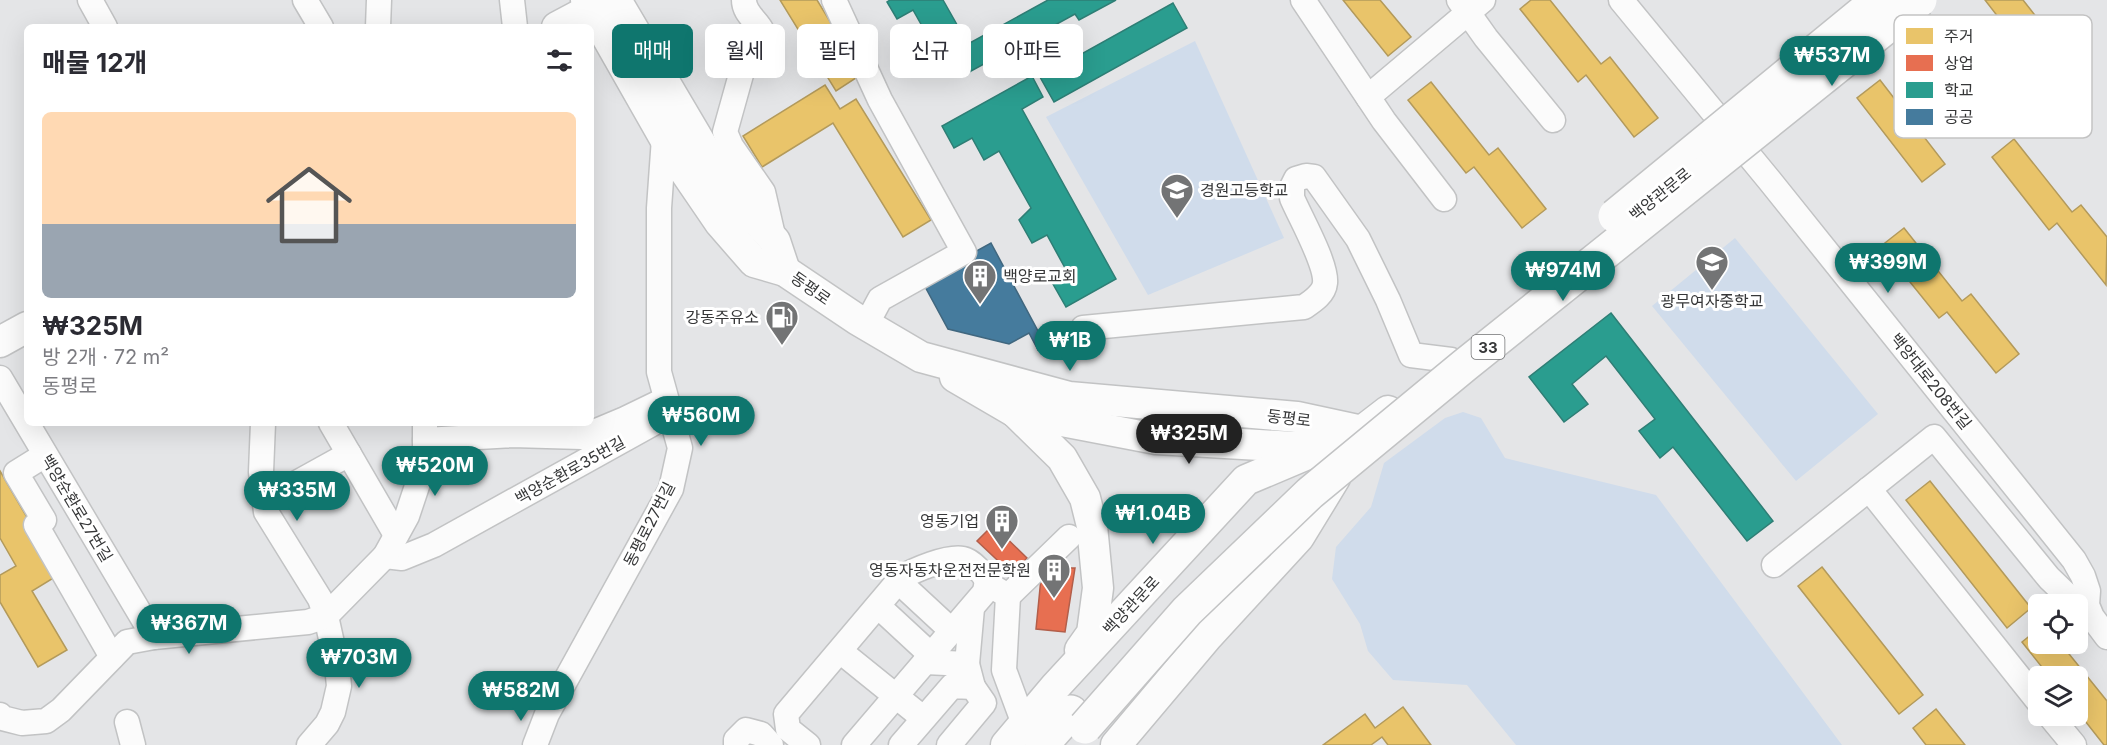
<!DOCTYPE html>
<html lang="ko">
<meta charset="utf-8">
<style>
:root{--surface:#fff;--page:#f7f7f7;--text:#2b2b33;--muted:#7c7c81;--accent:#0f766e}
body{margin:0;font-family:Inter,"Noto Sans KR",sans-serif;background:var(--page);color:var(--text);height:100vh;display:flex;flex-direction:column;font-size:22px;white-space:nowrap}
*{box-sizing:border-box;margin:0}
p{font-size:20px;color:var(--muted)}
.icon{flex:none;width:33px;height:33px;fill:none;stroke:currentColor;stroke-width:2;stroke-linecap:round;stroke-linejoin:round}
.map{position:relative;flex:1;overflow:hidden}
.drawer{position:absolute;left:24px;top:24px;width:570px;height:402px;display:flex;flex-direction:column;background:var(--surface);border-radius:9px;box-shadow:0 6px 24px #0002}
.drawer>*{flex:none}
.top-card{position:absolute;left:612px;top:24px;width:570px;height:54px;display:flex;gap:12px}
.buttons{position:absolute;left:2028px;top:594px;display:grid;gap:12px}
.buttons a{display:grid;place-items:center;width:60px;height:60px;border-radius:9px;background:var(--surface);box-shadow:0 6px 24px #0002;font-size:30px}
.price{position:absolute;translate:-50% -51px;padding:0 14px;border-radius:21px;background:var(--accent);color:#fff;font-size:20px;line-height:39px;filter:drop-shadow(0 2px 3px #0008)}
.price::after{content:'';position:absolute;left:50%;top:36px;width:18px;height:14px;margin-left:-9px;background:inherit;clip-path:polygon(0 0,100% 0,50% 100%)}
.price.selected{background:#222;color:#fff}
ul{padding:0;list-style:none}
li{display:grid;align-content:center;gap:12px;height:318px;padding:0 18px}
li span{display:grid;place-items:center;height:186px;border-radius:9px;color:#555}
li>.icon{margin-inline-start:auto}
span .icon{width:108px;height:108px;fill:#fffc;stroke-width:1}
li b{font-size:26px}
h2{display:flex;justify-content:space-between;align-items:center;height:72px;padding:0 18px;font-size:26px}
.chip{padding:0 21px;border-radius:9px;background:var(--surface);box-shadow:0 6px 24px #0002;font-size:21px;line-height:54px}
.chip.selected{background:var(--accent);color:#fff}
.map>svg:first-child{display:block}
</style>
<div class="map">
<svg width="2107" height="745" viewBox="0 0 2107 745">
<rect width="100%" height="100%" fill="#e4e5e7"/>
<g fill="#d0dceb">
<path d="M1195,41L1284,238L1148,295L1046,117Z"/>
<path d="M1735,238L1878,414L1796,481L1652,306Z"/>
<path d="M1463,412L1481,418L1505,458L1656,495L1842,745H1516L1467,685L1393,680L1368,651L1360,624L1332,579L1336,547L1371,507L1384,463L1445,418Z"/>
</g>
<g fill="#e9c46a" stroke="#b39a5b" stroke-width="1.5">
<path d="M780,0H817L862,74L836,91Z"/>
<path d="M1343,0H1380L1411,37L1388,56Z"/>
<path d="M1531,0H1550L1601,64L1610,57L1658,118L1634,137L1586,75L1578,82L1520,9Z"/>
<path d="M1985,0H2023L2071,61L2047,80Z"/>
<path d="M1880,80L1945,164L1922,182L1857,98Z"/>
<path d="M1431,82L1489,155L1498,148L1546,209L1522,228L1474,167L1466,173L1408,100Z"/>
<path d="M825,85L840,109L856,99L931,220L903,237L833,123L762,167L743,136Z"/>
<path d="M2014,139L2072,212L2081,205L2107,237L2106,285L2057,223L2049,230L1992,157Z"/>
<path d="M1904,228L1962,301L1971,294L2019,354L1996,373L1947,312L1939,318L1881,246Z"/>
<path d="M0,471L60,574L32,591L67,650L38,667L0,602V575L16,566L0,538Z"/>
<path d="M1930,481L2031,608L2007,628L1906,500Z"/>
<path d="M1822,567L1923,695L1899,714L1798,586Z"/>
<path d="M2038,629V644H2061L2107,701V745H2104L2078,712V676H2049L2022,642Z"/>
<path d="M1403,707L1431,745H1388L1382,737L1371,745H1323L1365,714L1375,728Z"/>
<path d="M1936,709L1965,745H1926L1913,728Z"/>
</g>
<g fill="#e76f51" stroke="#b25e4a" stroke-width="1.5">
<path d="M993,525L1027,558L1012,574L977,541Z"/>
<path d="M1042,568H1075L1065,632L1036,629Z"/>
</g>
<g fill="#2a9d8f" stroke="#2e7e75" stroke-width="1.5">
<path d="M890,0H943L968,44L1048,0H1116L1079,20L1075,14L962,76L954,62L945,67L913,10L897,19L887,2Z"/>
<path d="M1173,3L1187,28L1054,102L1040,77Z"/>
<path d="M1032,76L1043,97L1022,109L1116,279L1066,307L1049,277L1065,268L1047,235L1032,243L1019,220L1031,208L999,151L984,160L972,138L954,148L942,126Z"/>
<path d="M1611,313L1773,521L1747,541L1673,447L1660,458L1639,431L1655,419L1606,356L1572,384L1588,404L1564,422L1529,377Z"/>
</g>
<path fill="#457b9d" stroke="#40677f" stroke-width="1.5" d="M991,243L1046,346L1038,350L1029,333L1009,344L948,329L922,281Z"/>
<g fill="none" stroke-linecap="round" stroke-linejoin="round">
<defs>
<g id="minor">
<path d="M90,0L105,27"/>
<path d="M305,0L321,27"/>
<path d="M512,0L515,27"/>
<path d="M744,0C744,14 757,20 762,31C764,35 764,42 765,47L742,71L725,132L731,146L763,192L774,240"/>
<path d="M834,0L880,100L964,252L880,299L866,325"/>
<path d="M1303,0L1384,121L1444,199"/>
<path d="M1459,0L1486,38L1553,120"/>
<path d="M1621,0L1770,181L2074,560L2083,576L2088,591L2087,605L2092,617L2107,637"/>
<path d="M378,27L379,0"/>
<path d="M1368,97L1483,0"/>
<path d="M1083,328L1304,307C1313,301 1324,294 1325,283C1327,264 1300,217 1292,198V187L1296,179L1306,176L1314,177L1358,239L1388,300L1411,355L1451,360"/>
<path d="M0,378L154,637"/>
<path d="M263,423L261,472L266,512L320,599L326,616L337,666L339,686L333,712L327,724L309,745"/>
<path d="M331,423L396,535"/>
<path d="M45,455L16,473L44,520L36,525L112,657"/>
<path d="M1869,489L2038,701"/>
<path d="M264,501L349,454"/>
<path d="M385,556L402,558L434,545L670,414L656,404L625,419L582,437L512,435L425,440"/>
<path d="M1774,565L1934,437L2049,578L2076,604"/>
<path d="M898,581L952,631"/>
<path d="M988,584L1008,596L1004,670L1024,724"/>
<path d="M1008,596L1069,537"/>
<path d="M878,606L931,655"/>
<path d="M840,651L923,718"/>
<path d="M925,662L967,664L973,687"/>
<path d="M967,664L972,608"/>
<path d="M0,715L2,718L22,723L46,721L61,710L127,642L154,637L308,622L326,616L385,556L407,516L418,483L425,447V423"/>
<path d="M2050,716L2074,745"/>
<path d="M127,722L133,745"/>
<path d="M535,745L547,714L671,489L680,448L659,372V208L664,138"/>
<path d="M736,745V740L746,730L761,734L771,745"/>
<path d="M808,745L788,729L786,714L901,578C914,570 947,556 963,559C969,560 974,565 978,569C987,577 988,583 984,593L854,745"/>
<path d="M901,745L952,686L973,687L984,703L949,745"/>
</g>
<g id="major">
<path d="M586,0L677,160L720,223L754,262L785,271L858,320L921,357L1069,397L1297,417L1362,431"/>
<path d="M616,0L714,166L739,201L775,241L785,271"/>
<path d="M557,27L591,9"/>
<path d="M0,342L27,327"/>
<path d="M955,377L1015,412L1062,458L1085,498L1092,526L1098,588L1092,633L1080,650"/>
<path d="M1015,412L1156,439L1294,447L1313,443"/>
<path d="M1006,745L1055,687L1246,480L1362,431L1388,411"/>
<path d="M1116,745L1207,637L1299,537L1335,478"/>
</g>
<path id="highway" d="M1042,745L1071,712"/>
</defs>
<use href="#minor" stroke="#c2c3c4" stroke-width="27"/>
<use href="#major" stroke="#c2c3c4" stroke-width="33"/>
<use href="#highway" stroke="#c2c3c4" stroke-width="36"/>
<use href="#minor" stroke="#fbfbfb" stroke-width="24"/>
<use href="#major" stroke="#fbfbfb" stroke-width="30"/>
<use href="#highway" stroke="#fbfbfb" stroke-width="33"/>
<defs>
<g id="highway-bridge">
<path d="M1615,216L1878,0"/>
<path d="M1085,727L1187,611L1310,493L1465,365L1920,0"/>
</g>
</defs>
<use href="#highway-bridge" stroke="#c2c3c4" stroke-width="36" stroke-linecap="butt"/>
<use href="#highway-bridge" stroke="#fbfbfb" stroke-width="33"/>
</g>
<defs>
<symbol id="school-pin" viewBox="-11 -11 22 30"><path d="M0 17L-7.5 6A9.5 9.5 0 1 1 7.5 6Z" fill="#737475" stroke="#fff"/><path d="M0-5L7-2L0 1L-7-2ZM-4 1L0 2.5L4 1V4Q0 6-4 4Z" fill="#fff"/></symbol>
<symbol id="building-pin" viewBox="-11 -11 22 30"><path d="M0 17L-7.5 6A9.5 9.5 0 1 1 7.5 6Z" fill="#737475" stroke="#fff"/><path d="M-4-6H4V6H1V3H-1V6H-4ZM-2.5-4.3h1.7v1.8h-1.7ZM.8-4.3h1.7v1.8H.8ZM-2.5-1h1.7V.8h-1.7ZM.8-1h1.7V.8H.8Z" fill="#fff"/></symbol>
<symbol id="fuel-pin" viewBox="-11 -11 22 30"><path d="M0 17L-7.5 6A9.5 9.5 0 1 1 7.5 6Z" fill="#737475" stroke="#fff"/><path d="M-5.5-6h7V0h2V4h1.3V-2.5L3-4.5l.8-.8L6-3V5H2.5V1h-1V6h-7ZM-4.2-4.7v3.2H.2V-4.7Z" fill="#fff"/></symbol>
</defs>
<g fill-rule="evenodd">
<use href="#school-pin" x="1158" y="171" width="38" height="52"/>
<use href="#school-pin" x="1693" y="243" width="38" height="52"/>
<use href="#building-pin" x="961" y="257" width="38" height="52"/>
<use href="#fuel-pin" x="763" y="298" width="38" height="52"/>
<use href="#building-pin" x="983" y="502" width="38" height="52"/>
<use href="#building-pin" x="1035" y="551" width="38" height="52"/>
</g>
<g text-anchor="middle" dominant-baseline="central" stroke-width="6" stroke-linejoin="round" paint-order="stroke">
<rect fill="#fff" stroke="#727374" stroke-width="1.5" x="1471.5" y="335" width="33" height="24" rx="4.5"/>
<g font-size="15" font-weight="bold" fill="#363738">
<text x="1488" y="347">33</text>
</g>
<g font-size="16" fill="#363738" stroke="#fff" text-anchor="end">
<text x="1200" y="190" text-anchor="start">경원고등학교</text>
<text x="1003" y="276" text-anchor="start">백양로교회</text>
<text x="1712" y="301" text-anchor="middle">광무여자중학교</text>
<text x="759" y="317">강동주유소</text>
<text x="979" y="521">영동기업</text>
<text x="1031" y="570">영동자동차운전전문학원</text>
</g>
<g font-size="16" fill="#363738" stroke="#fff">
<text transform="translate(1660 194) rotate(-39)">백양관문로</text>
<text transform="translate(811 288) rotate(35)">동평로</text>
<text transform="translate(1931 381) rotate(51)">백양대로208번길</text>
<text transform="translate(1289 418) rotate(7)">동평로</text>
<text transform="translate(570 470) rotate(-29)">백양순환로35번길</text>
<text transform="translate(77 508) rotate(59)">백양순환로27번길</text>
<text transform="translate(649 524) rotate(-63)">동평로27번길</text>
<text transform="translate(1131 605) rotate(-47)">백양관문로</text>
</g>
</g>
<rect x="1894" y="15" width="198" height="123" rx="9" fill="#fff" stroke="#c3c3c3" stroke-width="1.5"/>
<rect x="1906" y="28" width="27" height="16" fill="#e9c46a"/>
<rect x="1906" y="55" width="27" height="16" fill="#e76f51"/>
<rect x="1906" y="82" width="27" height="16" fill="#2a9d8f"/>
<rect x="1906" y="109" width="27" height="16" fill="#457b9d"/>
<g font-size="16" fill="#363738">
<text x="1944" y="42">주거</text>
<text x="1944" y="69">상업</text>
<text x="1944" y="96">학교</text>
<text x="1944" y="123">공공</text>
</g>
</svg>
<div class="buttons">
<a><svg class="icon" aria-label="locate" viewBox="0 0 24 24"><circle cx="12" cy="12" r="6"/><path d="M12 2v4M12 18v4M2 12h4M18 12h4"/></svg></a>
<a><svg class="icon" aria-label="layers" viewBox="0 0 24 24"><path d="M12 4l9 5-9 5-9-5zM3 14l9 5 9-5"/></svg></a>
</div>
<b class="price" style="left:1832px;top:87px">₩537M</b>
<b class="price" style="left:1888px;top:294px">₩399M</b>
<b class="price" style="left:1563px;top:302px">₩974M</b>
<b class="price" style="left:1070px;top:372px">₩1B</b>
<b class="price" style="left:701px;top:447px">₩560M</b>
<b class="price selected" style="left:1189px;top:465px">₩325M</b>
<b class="price" style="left:435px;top:497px">₩520M</b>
<b class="price" style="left:297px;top:522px">₩335M</b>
<b class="price" style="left:1153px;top:545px">₩1.04B</b>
<b class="price" style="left:189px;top:655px">₩367M</b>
<b class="price" style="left:359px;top:689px">₩703M</b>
<b class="price" style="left:521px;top:722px">₩582M</b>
<div class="top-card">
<a class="chip selected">매매</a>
<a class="chip">월세</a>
<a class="chip">필터</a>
<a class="chip">신규</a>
<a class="chip">아파트</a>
</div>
<section class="drawer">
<h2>매물 12개<svg class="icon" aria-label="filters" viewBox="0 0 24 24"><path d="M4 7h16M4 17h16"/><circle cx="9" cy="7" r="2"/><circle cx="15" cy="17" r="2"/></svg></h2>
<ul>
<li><span style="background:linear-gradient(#ffd9b3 60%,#9aa5b1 0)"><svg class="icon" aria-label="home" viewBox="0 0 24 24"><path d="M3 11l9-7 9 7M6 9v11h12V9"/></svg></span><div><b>₩325M</b><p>방 2개 · 72 m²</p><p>동평로</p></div></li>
</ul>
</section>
</div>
